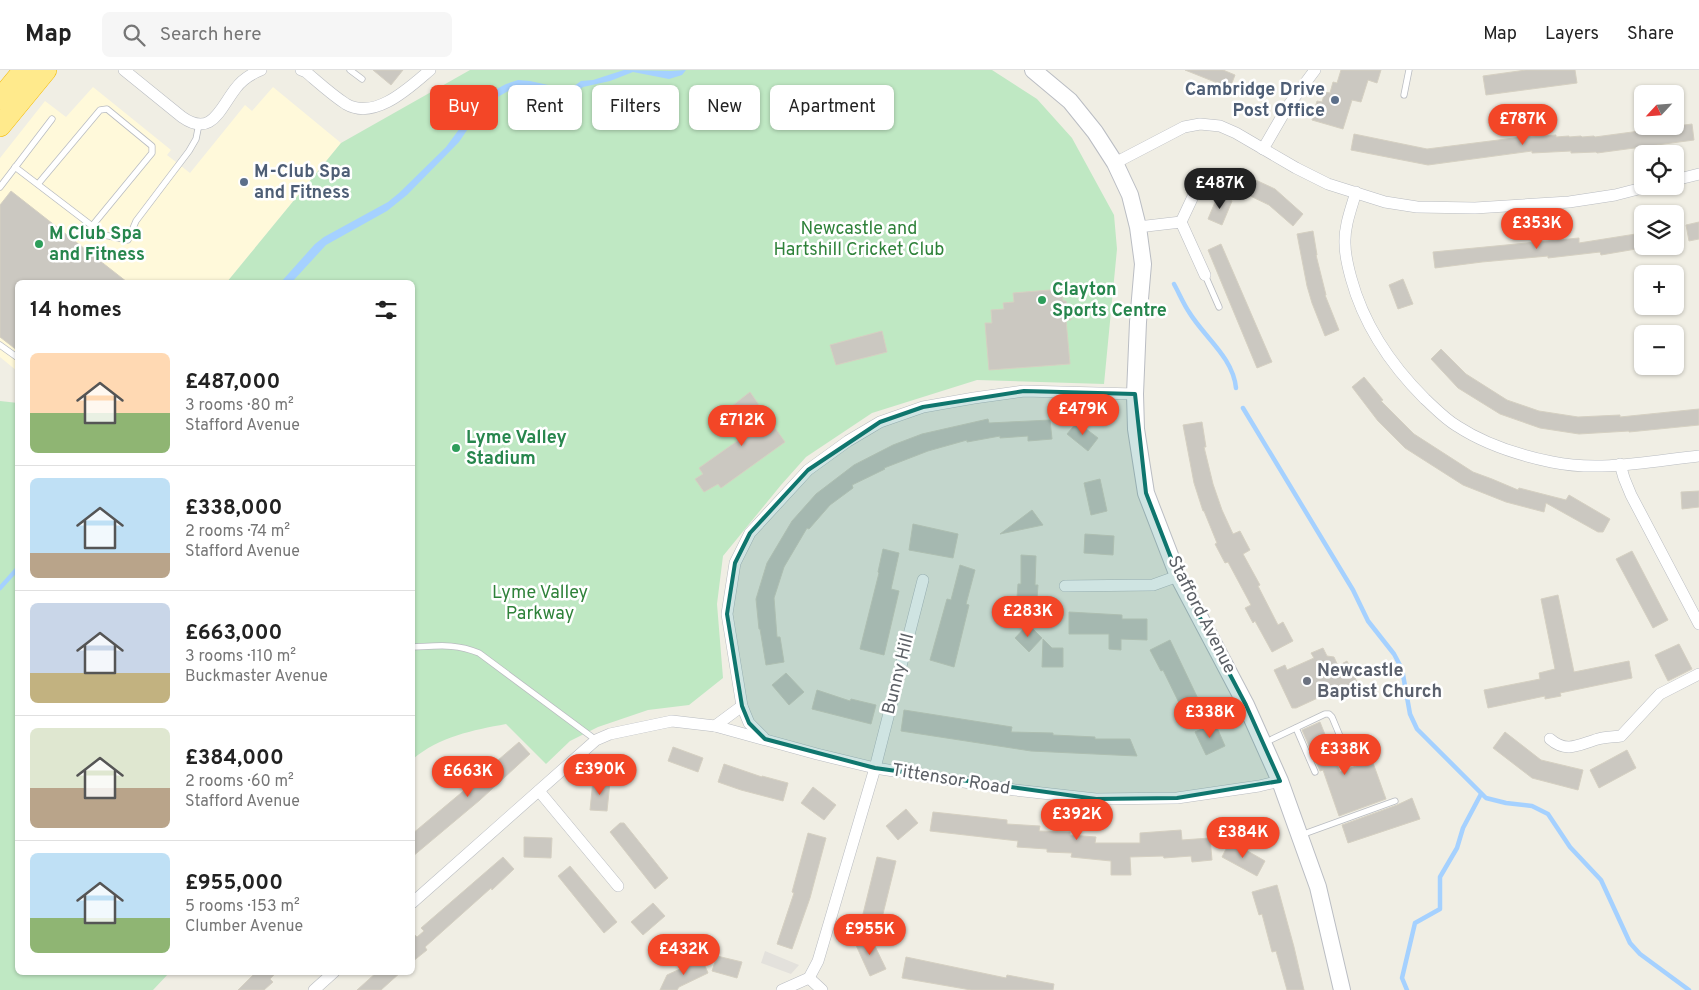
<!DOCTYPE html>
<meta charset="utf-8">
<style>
:root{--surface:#fff;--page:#f6f6f6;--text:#222;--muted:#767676;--line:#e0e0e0;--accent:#f34627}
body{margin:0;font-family:Overpass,sans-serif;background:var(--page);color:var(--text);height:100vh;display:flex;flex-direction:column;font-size:19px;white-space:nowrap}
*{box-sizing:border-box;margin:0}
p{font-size:16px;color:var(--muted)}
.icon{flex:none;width:28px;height:28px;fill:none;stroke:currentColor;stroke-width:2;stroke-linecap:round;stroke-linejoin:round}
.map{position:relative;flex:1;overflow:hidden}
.side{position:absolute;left:15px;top:210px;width:400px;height:695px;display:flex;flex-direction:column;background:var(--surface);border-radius:8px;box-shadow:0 1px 4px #0004}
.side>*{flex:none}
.guide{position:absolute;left:430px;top:15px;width:475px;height:45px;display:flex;gap:10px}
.needle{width:32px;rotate:244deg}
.controls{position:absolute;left:1634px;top:15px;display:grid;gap:10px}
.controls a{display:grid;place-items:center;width:50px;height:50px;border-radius:8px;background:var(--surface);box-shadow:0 1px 4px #0004;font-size:25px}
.price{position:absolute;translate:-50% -42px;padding:0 11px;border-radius:18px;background:var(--accent);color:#fff;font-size:16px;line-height:32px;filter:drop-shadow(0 1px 2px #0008)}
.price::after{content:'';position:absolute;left:50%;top:30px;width:15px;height:11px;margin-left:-8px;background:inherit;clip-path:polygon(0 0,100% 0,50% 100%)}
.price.current{background:#222;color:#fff}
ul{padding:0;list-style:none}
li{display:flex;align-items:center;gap:15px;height:125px;padding:0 15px}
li+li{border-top:1px solid var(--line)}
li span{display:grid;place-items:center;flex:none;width:140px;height:100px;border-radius:8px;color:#555}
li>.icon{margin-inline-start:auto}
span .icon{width:60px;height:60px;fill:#fffc;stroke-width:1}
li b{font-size:21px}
h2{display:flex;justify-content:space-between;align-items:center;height:60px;padding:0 15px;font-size:21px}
.pill{padding:0 18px;border-radius:8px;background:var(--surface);box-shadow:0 1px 4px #0004;font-size:18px;line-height:45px}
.pill.current{background:var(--accent);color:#fff}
header{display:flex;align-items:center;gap:30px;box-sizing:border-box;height:70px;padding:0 25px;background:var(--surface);border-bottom:1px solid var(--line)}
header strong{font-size:24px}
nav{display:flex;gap:28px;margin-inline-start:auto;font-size:18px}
.search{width:350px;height:45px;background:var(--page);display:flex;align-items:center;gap:12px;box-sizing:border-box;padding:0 18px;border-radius:8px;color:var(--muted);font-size:19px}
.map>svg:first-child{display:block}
</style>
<header>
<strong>Map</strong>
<div class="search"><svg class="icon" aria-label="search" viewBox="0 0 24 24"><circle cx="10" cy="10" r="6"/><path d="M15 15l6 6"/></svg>Search here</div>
<nav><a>Map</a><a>Layers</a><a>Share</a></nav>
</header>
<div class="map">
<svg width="1699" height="920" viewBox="0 0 1699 920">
<rect width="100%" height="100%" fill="#f0eee4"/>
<path fill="#fff9da" d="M93,17L171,80L167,85L190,103L245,35L252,41L273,17L341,73L227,212H18L17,301L0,287V88L45,31L66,47Z"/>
<path fill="#e3e1dc" d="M765,881L799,895L791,904L761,893Z"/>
<g fill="#bfe8c3">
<path d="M470,0H992L1037,29L1072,68L1114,145L1117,179L1104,314L977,310L872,343L806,387L781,415L723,486L717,534L723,608L689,635L648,640L598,657L570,671L546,694L506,654C473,660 439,667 413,689L412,212H227L341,73Z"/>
<path d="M0,331L18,333V902L169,903L153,920H0Z"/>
</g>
<path fill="#a5d1ff" d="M624,0L671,1L686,0L682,5L669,9L633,2L610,11L583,17L572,26H565L524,16H517L496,28L480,41L459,72L407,125L387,141L326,175L292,212H281L315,174L324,167L388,132L399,123L446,77L477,35L493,21L506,14L518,10L530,11L566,19L574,16L581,11L593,10Z"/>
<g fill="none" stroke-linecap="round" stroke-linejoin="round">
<g stroke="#a5d1ff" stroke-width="4.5">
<path d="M1174,214C1179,223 1183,233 1189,242C1204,267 1233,287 1236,318"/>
<path d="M1243,338L1353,520L1368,551L1394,584L1402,599L1410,644L1417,659L1486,728L1506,733L1532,736L1548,744L1570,777L1601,810L1630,873L1640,884L1689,920"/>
<path d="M0,518L18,498"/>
<path d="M1407,920L1402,908L1415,853L1440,839V807L1457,778L1463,758L1481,724"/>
</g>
</g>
<g fill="#cbc8c1" stroke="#d5d0c2">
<path d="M373,0H403L391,15Z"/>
<path d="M1185,0H1223L1235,5L1230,18Z"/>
<path d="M1341,0H1381L1377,13L1368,10L1361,32L1352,30L1343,59L1312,50L1317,31L1322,32L1325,22L1330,23L1333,12L1337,13Z"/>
<path d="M1526,0H1575L1577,13L1486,25L1483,6Z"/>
<path d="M1692,54L1694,70L1597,83L1596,82L1571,83V81L1532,83V81L1428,95L1351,80L1354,64L1427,79L1530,66V67L1556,65V67L1569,66V67L1581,66L1582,67L1594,66L1595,67Z"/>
<path d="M1247,106L1275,119L1303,144L1293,156L1269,135L1240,121Z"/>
<path d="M11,121L127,212H18V281L0,267V135Z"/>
<path d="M1218,125L1232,131L1222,155L1208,149Z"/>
<path d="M1699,152V169L1689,171L1686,155Z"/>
<path d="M1313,161L1317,185H1316L1326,225H1325L1339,260L1325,266L1312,233L1307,216L1297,164Z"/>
<path d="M1642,163V178L1601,185L1600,182L1548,188V186L1482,192L1435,198L1433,182L1579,168V173Z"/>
<path d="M1221,174L1272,292L1257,298L1208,180Z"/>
<path d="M1403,209L1413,234L1398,239L1389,215Z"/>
<path d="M1062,219L1063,231H1066L1067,237H1070L1071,250H1066L1070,294L989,300L985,253H992L991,240L1004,239L1003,233L1014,232L1013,223Z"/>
<path d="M882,261L887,282L836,295L830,275Z"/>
<path d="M1441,279L1466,304L1507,330L1539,341L1578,347L1620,345V347L1699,339V355L1629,362V361L1579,364L1540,358L1500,344L1458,318L1431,289Z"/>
<path d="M1364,307L1383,330L1381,331L1414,364L1473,402L1492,409L1518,420L1519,418L1566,430L1569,425L1610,449L1603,462H1598L1546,433L1544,442L1506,432L1463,415L1405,378L1378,351L1352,317Z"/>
<path d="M750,322L785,372L721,418L718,414L704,422L695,409L703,404L699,398L750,362L732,336Z"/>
<path d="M988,349L989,353L1050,350L1052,369L1028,371V366L1000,368V366L967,372V370L928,381L884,398L885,399L852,415L853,418L830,435L809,459L807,458L784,497L774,528L777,567H780L784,592L766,595L760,559H759L756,529L767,493L792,451L816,424L854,395L893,375L922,364Z"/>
<path d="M1077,352L1098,368L1088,381L1067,364Z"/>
<path d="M1202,352L1206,377H1204L1213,414L1222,440L1233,464L1240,461L1250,480L1243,484L1260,515L1258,516L1278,555L1283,552L1293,571L1272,582L1255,551L1253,553L1245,538L1251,535L1228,492L1225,493L1215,474L1217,473L1204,441H1203L1194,413L1183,355Z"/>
<path d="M1100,409L1107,441L1091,445L1084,413Z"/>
<path d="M1699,421V437L1682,439L1681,422Z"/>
<path d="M1032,440L1043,455L1000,464Z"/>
<path d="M913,454L958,464L953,488L909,480Z"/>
<path d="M1085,464L1114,466L1113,485L1084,483Z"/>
<path d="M883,479L899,483L891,519L899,521L884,585L860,579L879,503L878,502Z"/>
<path d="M1632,481L1668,550L1653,558L1616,489Z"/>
<path d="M1021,485L1036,486L1035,515H1038L1036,543L1016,541L1018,514H1021Z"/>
<path d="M960,495L975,500L966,534L969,535L954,597L930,590L947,529L951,530Z"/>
<path d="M1558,525L1574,602L1629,591L1632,608L1560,623L1561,626L1545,629V626L1488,638L1484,620L1540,609L1539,603L1555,599L1541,529Z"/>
<path d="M1069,542L1122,545V549H1147V570L1121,569V580L1109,579V564H1069Z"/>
<path d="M1028,554L1042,568L1029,582L1015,568Z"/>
<path d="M1043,569L1052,578H1063V597H1042Z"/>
<path d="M1170,570L1201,635L1184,643L1163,600L1161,601L1150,580Z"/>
<path d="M1679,574L1692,599L1668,611L1655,585Z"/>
<path d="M1323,578L1327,586L1334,587L1338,596L1347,591L1357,612L1346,617V615L1296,638H1292L1274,600L1285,595L1287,600L1314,588L1311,583Z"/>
<path d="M786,603L804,622L789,635L772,615Z"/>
<path d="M817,620L850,631L851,629L876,635L871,654L812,639Z"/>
<path d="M904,640L1012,657L1011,662L1053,663V665L1095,667V669H1130L1137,686L1031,681L901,661Z"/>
<path d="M1320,652L1340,702L1372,690L1386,729L1339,746L1323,700L1320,701L1302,660Z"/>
<path d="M1215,653L1225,676L1206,685L1195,662Z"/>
<path d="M1505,662L1541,690L1583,700L1578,720L1532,708L1493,678Z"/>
<path d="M519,672L530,684L480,730L412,787V764L498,692L497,691Z"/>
<path d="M673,677L703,688L698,702L668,691Z"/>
<path d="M1627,680L1636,698L1599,718L1590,700Z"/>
<path d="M724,694L762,707V706L788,713L783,731L741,720L718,712Z"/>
<path d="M593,710L610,712L607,741L590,740Z"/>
<path d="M813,717L836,735L824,750L801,733Z"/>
<path d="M1412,728L1420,749L1348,773L1342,755L1397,735Z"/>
<path d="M906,739L918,753L898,770L886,756Z"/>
<path d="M933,742L1007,750V754L1040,756L1039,761L1070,762V765L1096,767L1095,773H1140V763L1181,760L1182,770L1210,768L1212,790L1192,792L1191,786L1164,788L1163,786L1130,787L1131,805H1111V791L1071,787L1072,783L1047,782V779L1017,777L1018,771L930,761Z"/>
<path d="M620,753H624L668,808L655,819L610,762Z"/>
<path d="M808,763L826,768L810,828L792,879L777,874L794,823L792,822Z"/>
<path d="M524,767L552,768L551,788L524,787Z"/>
<path d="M1230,771L1265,791L1257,806L1222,787Z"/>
<path d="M503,787L514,799L492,820L491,818L425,877L427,880L412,892V862L417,867L424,861L421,858Z"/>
<path d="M877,787L896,791L881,852L862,848Z"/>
<path d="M570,796L617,852L604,863L558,806Z"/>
<path d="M1277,815L1294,877L1304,920H1287L1276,881L1272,882L1262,844L1259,845L1252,822Z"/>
<path d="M653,833L665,846L643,865L631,852Z"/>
<path d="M870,866L886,899L870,906L855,873Z"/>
<path d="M717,886L742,892L737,908L712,901Z"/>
<path d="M906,887L1006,908L1007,905L1054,914L1053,920H971L902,908Z"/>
<path d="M702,889L708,903L679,917L677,920H660L667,905Z"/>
<path d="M256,902H277L270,909L273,912L264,920H238Z"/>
<path d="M377,902H401L381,920H357Z"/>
</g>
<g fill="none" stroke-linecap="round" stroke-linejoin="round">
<defs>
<g id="lane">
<path d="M350,0L362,9"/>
<path d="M1404,25L1409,0"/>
<path d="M15,97L104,165L128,170L136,151L189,81L196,69L199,54"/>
<path d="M38,114L100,40L107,39L152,76V83L92,156"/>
<path d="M0,117L52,49"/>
<path d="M1205,205L1219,237"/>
<path d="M0,275L18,288"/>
<path d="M412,577C438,576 455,573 479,583L596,670"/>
<path d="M1296,658L1315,702"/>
<path d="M1264,673L1325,644H1329L1332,647L1347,683"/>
<path d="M1301,765L1395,731"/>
</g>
<g id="street">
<path d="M124,0L182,47C212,68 220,38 236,18C242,10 251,4 261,0"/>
<path d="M301,0L306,2C319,13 332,25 346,34C375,51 410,17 430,0"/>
<path d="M1263,79L1288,36L1315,0"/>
<path d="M1115,93L1184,57L1200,54L1220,56L1236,63L1296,98L1328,114L1385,132L1417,137L1475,138L1569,132L1615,125L1650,116"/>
<path d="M1675,110L1699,104"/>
<path d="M1356,122C1351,139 1344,157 1345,174C1345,185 1348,197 1351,208C1364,256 1390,294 1425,329C1435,338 1445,349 1457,356C1486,375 1518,385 1552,392C1600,402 1651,391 1699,386"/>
<path d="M1181,152L1197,118"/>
<path d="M1138,157L1181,152L1205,205"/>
<path d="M1620,394L1624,408L1631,425L1699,554"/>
<path d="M1065,516L1153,515L1178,506"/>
<path d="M715,656L742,636"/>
<path d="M763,667L749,653L742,636L727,544L735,493L750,463L808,400L848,371L880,352L923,337L974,328L1024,321L1135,324"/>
<path d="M1550,669C1567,684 1580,674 1598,669C1605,667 1614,667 1621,666L1660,624L1699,604"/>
<path d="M539,721L618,816"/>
<path d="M412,833L596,670L610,664L672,651L715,656L817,684L875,698L1015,720L1096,729L1177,728L1259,716L1280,711"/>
<path d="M809,908L822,920"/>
<path d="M314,920L334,902"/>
<path d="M782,920L809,908L818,891L875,698L923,510"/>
</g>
<path id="secondary" d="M1033,0L1070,31L1095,62L1115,93L1130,125L1138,157L1143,194L1138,252L1135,324L1136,359L1146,423L1178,506L1246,635L1280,711L1318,817L1342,920"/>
<g id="highway">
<path d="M0,29L24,0"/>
<path d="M0,56L46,0"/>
</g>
</defs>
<use href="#lane" stroke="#b9bcc1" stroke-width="7"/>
<use href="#street" stroke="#b9bcc1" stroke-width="12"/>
<use href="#secondary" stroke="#babdc3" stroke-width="18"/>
<use href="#highway" stroke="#f4ba00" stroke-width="22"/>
<use href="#lane" stroke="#fff" stroke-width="5.5"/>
<use href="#street" stroke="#fff" stroke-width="11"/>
<use href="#secondary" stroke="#fff" stroke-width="16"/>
<use href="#highway" stroke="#ffea8c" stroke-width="21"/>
</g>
<path fill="#0f766e" fill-opacity="0.2" stroke="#0f766e" stroke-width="4" stroke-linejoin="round" d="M1024,321L1135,324L1146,423L1178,506L1246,635L1280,711L1177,728L1096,729L875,698L765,669L749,653L742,636L727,544L735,493L750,463L808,400L880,352L923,337Z"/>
<g fill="#5c6f8a" stroke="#fff" stroke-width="2">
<circle cx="1335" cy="30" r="5"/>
<circle cx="244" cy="112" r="5"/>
</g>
<g fill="#2e9e5b" stroke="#fff" stroke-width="2">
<circle cx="39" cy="174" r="5"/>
<circle cx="1042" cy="230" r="5"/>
<circle cx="456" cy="378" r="5"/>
</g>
<circle fill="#6b7280" stroke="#fff" stroke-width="2" cx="1307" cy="611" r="5"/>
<g text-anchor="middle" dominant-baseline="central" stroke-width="5" stroke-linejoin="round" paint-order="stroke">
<g font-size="18" font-weight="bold" fill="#4e5e75" stroke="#fff" text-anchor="end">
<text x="1325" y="20">Cambridge Drive<tspan x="1325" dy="21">Post Office</tspan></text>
<text x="254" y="102" text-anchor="start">M-Club Spa<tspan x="254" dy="21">and Fitness</tspan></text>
</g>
<g font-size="18" fill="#2f823a" stroke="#fff">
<text x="859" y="159">Newcastle and<tspan x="859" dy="21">Hartshill Cricket Club</tspan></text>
<text x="540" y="523">Lyme Valley<tspan x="540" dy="21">Parkway</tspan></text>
</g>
<g font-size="18" font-weight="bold" fill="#27864d" stroke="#fff" text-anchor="start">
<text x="49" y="164">M Club Spa<tspan x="49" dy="21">and Fitness</tspan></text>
<text x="1052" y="220">Clayton<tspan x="1052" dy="21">Sports Centre</tspan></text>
<text x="466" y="368">Lyme Valley<tspan x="466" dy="21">Stadium</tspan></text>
</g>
<g font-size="18" fill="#5c6066" stroke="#fff">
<text transform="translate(1201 545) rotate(63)">Stafford Avenue</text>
<text transform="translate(899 604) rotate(-76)">Bunny Hill</text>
<text transform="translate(951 710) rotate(9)">Tittensor Road</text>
</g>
<g font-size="18" font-weight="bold" fill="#5b616d" stroke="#fff" text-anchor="start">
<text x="1317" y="601">Newcastle<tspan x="1317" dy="21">Baptist Church</tspan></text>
</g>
</g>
</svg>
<div class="controls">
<a><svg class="needle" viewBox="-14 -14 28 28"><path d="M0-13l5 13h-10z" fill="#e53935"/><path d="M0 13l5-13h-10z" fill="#767676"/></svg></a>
<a><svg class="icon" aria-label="locate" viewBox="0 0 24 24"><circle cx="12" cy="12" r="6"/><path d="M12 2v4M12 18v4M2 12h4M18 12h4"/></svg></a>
<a><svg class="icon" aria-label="layers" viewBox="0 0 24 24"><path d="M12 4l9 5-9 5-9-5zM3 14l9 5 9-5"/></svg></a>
<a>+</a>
<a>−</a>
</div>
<b class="price" style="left:1523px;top:76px">£787K</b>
<b class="price current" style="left:1220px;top:140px">£487K</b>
<b class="price" style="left:1537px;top:180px">£353K</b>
<b class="price" style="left:1083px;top:366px">£479K</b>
<b class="price" style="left:742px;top:377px">£712K</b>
<b class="price" style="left:1028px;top:568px">£283K</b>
<b class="price" style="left:1210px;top:669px">£338K</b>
<b class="price" style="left:1345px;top:706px">£338K</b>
<b class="price" style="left:600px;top:726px">£390K</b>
<b class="price" style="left:468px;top:728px">£663K</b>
<b class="price" style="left:1077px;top:771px">£392K</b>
<b class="price" style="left:1243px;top:789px">£384K</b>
<b class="price" style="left:870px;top:886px">£955K</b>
<b class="price" style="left:684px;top:906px">£432K</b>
<div class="guide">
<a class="pill current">Buy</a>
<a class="pill">Rent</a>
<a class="pill">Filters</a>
<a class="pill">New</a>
<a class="pill">Apartment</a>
</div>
<section class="side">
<h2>14 homes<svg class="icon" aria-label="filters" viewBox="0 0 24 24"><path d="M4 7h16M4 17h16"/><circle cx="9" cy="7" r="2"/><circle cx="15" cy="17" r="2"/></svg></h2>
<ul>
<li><span style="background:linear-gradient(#ffd9b3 60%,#8fb573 0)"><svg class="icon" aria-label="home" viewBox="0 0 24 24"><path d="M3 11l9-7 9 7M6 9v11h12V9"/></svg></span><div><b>£487,000</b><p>3 rooms · 80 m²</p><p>Stafford Avenue</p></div></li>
<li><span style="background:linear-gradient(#bfe0f5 75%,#b9a48a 0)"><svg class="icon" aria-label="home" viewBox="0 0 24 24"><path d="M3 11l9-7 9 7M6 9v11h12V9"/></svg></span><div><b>£338,000</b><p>2 rooms · 74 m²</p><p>Stafford Avenue</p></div></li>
<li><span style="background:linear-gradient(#c9d6e8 70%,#c2b280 0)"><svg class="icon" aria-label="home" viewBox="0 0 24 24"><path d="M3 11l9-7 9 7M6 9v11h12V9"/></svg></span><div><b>£663,000</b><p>3 rooms · 110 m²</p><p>Buckmaster Avenue</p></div></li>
<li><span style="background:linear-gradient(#dfe7d0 60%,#b9a48a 0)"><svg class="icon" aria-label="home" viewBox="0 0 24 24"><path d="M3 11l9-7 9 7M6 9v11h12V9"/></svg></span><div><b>£384,000</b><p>2 rooms · 60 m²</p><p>Stafford Avenue</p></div></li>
<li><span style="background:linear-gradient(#bfe0f5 65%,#8fb573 0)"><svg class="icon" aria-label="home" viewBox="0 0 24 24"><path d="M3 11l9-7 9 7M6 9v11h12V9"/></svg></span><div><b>£955,000</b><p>5 rooms · 153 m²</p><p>Clumber Avenue</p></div></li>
</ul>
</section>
</div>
